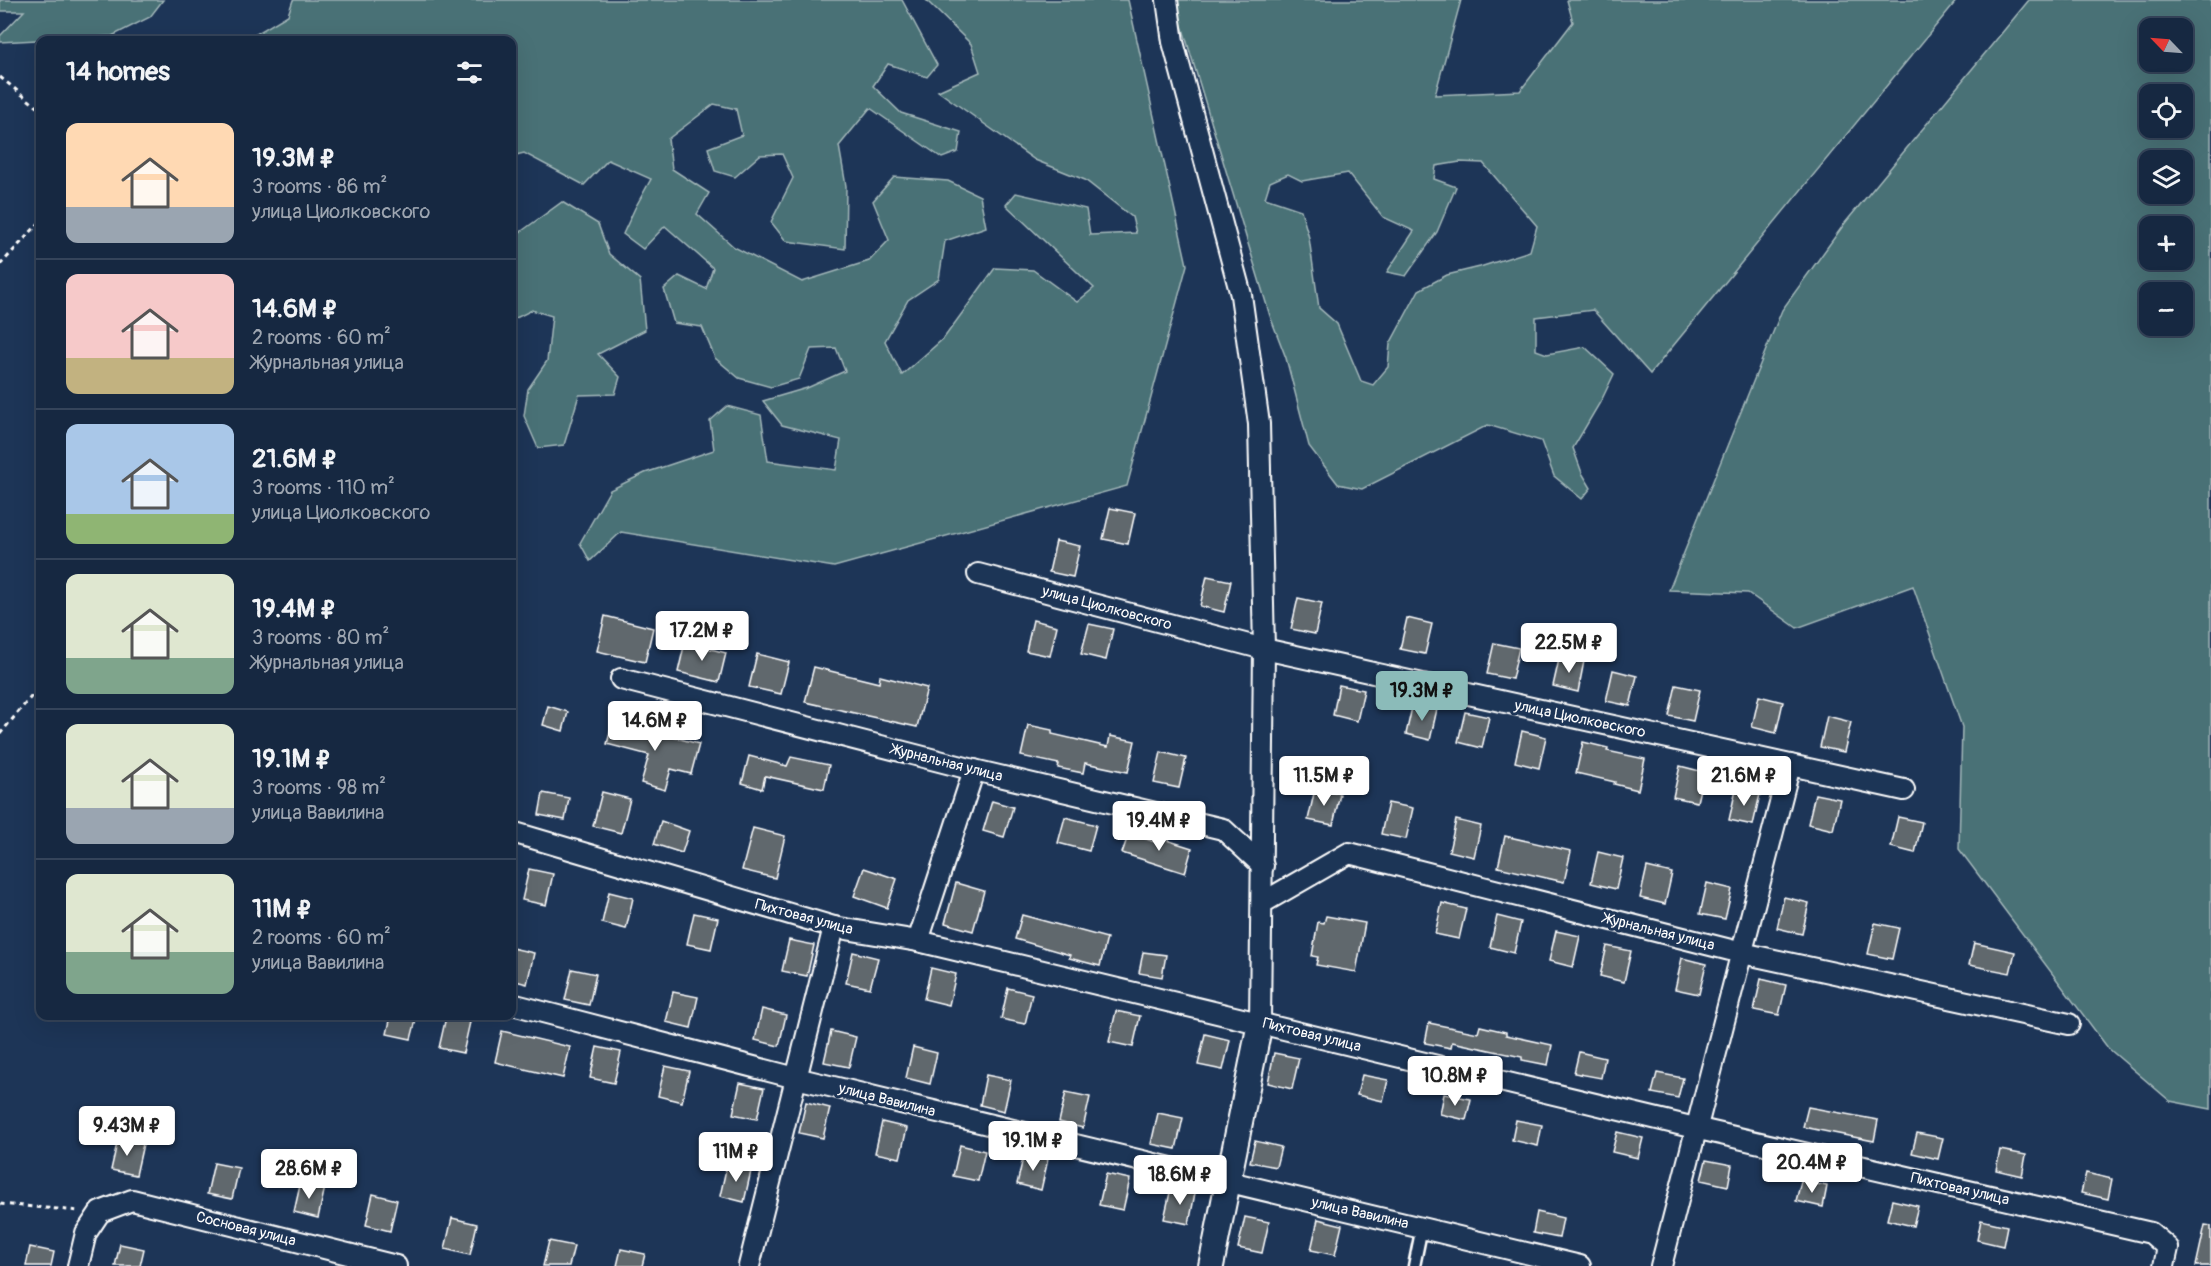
<!DOCTYPE html>
<meta charset="utf-8">
<style>
:root{--surface:#162841;--page:#23344c;--text:#f1f3f6;--muted:#9ea6b1;--line:#35445a;--accent:#8bbbb9}
body{margin:0;font-family:Pangolin,sans-serif;background:var(--page);color:var(--text);height:100vh;display:flex;flex-direction:column;font-size:22px;white-space:nowrap}
*{box-sizing:border-box;margin:0}
p{font-size:20px;color:var(--muted)}
.icon{flex:none;width:33px;height:33px;fill:none;stroke:currentColor;stroke-width:2;stroke-linecap:round;stroke-linejoin:round}
.map{position:relative;flex:1;overflow:hidden}
.details{position:absolute;left:36px;top:36px;width:480px;height:984px;display:flex;flex-direction:column;background:var(--surface);border-radius:12px;box-shadow:0 6px 24px #0002,0 0 0 2px var(--line)}
.details>*{flex:none}
.needle{width:39px;rotate:295deg}
.tools{position:absolute;left:2139px;top:18px;display:grid;gap:12px}
.tools a{display:grid;place-items:center;width:54px;height:54px;border-radius:12px;background:var(--surface);box-shadow:0 6px 24px #0002,0 0 0 2px var(--line);font-size:30px}
.price{position:absolute;translate:-50% -51px;padding:0 14px;border-radius:6px;background:#fff;color:#222;font-size:20px;line-height:39px;filter:drop-shadow(0 2px 3px #0008)}
.price::after{content:'';position:absolute;left:50%;top:36px;width:18px;height:14px;margin-left:-9px;background:inherit;clip-path:polygon(0 0,100% 0,50% 100%)}
.price.active{background:var(--accent);color:#111}
ul{padding:0;list-style:none}
li{display:flex;align-items:center;gap:18px;height:150px;padding:0 30px}
li+li{border-top:2px solid var(--line)}
li span{display:grid;place-items:center;flex:none;width:168px;height:120px;border-radius:12px;color:#555}
li>.icon{margin-inline-start:auto}
span .icon{width:72px;height:72px;fill:#fffc;stroke-width:1}
li b{font-size:26px}
h2{display:flex;justify-content:space-between;align-items:center;height:72px;padding:0 30px;font-size:26px}
.map>svg:first-child{display:block}
</style>
<div class="map">
<svg width="2211" height="1266" viewBox="0 0 2211 1266">
<rect width="100%" height="100%" fill="#1d3557"/>
<filter id="ink" filterUnits="userSpaceOnUse"><feTurbulence type="fractalNoise" baseFrequency=".0167" numOctaves="2"/><feDisplacementMap in="SourceGraphic" scale="12" xChannelSelector="R" yChannelSelector="G"/><feConvolveMatrix kernelMatrix="1 2 1 2 8 2 1 2 1" color-interpolation-filters="sRGB"/></filter>
<g filter="url(#ink)">
<g fill="#487176" stroke="#a4b8ba" stroke-width="1.5" fill-rule="evenodd">
<path d="M0,0H163L150,17L112,36L0,42V36L24,11H0Z"/>
<path d="M293,0H902L937,65L927,77L888,64L873,86L901,113L961,132L958,152L942,158L870,108L839,146L846,186L845,249L786,241L771,222L793,178L782,154L760,155L735,177L715,171L708,148L742,135L736,109L714,104L668,139L672,169L709,193L697,214L734,247L802,282L869,261L889,240L873,201L894,177L948,181L980,196L986,227L945,241L939,279L908,300L885,341L902,375L944,338L995,268L1033,270L1077,302L1094,288L1006,205L1016,193L1086,209L1090,235L1136,233L1132,217L1085,180L1035,160L938,91L980,72L971,44L926,0H1128L1187,265L1127,486L834,567L621,532L590,561L580,543L610,490L645,473L714,450L710,421L727,406L761,415L768,461L836,470L841,440L782,425L763,401L807,388L845,371L836,348L811,349L799,379L771,387L739,378L715,358L702,327L674,323L664,289L679,276L706,289L713,268L665,226L643,249L623,234L635,208L651,179L608,160L584,185L524,153L512,156V40H246L288,15Z"/>
<path d="M1178,0H1461L1435,95L1520,91L1573,22L1567,0H1957L1650,374L1593,310L1536,317V350L1547,354L1585,347L1614,374L1602,399L1573,448L1582,473L1591,488L1582,499L1554,476L1541,441L1488,425L1362,489L1338,484L1309,446L1286,358L1270,316L1180,19ZM1460,162L1483,163L1537,226L1530,251L1480,267L1447,275L1419,290L1390,344L1388,367L1373,385L1361,381L1337,324L1319,308L1309,238L1301,210L1265,198L1270,182L1288,174L1302,181L1348,173L1383,217L1414,231L1387,272L1406,276L1437,232L1456,187L1434,179L1436,166Z"/>
<path d="M2029,0H2211V1109L2170,1101L2108,1048L1959,849L1962,727L1913,586L1797,628L1748,593L1669,590L1782,310L1845,223ZM2182,28V62H2150V28ZM2182,94V128H2150V94ZM2182,160V194H2150V160ZM2182,226V260H2150V226ZM2182,292V326H2150V292Z"/>
<path d="M562,202L598,224L609,254L640,280L645,330L598,354L620,377L615,394L579,395L564,445L538,448L524,416L528,389L547,361L552,316L532,310L512,320V230L519,233Z"/>
</g>
<g fill="#61686d" stroke="#fff" stroke-width="1.5">
<path d="M1110,508L1135,513L1128,544L1103,539Z"/>
<path d="M1056,541L1080,546L1073,577L1049,572Z"/>
<path d="M1207,576L1231,581L1224,612L1200,606Z"/>
<path d="M1298,598L1322,603L1315,634L1291,629Z"/>
<path d="M605,616L653,628L645,662L597,651Z"/>
<path d="M1407,618L1432,624L1425,654L1400,649Z"/>
<path d="M1033,620L1057,626L1050,656L1026,651Z"/>
<path d="M1089,624L1113,629L1106,660L1081,654Z"/>
<path d="M685,642L726,653L719,682L678,672Z"/>
<path d="M1494,643L1519,648L1512,679L1487,674Z"/>
<path d="M757,654L789,662L781,694L749,687Z"/>
<path d="M1560,655L1584,661L1578,692L1553,686Z"/>
<path d="M814,667L879,683L880,676L927,688L917,727L805,702Z"/>
<path d="M1613,670L1637,676L1630,706L1606,701Z"/>
<path d="M1339,685L1364,690L1357,721L1333,715Z"/>
<path d="M1676,685L1700,690L1693,721L1669,716Z"/>
<path d="M1759,696L1783,702L1776,733L1752,727Z"/>
<path d="M1413,703L1437,709L1430,740L1406,734Z"/>
<path d="M548,706L568,712L563,731L543,725Z"/>
<path d="M1465,712L1489,717L1482,748L1458,742Z"/>
<path d="M1827,716L1851,722L1844,752L1820,747Z"/>
<path d="M613,721L699,744L691,774L671,769L665,790L641,783L649,755L607,744Z"/>
<path d="M1028,725L1052,730V734L1108,747L1110,736L1135,741L1128,772L1085,763L1083,773L1058,768L1059,764L1021,756Z"/>
<path d="M1522,731L1546,737L1539,768L1515,762Z"/>
<path d="M1583,742L1608,748L1607,751L1645,759L1638,790L1614,784L1615,782L1576,773Z"/>
<path d="M1161,752L1186,758L1179,788L1154,783Z"/>
<path d="M749,756L787,766L791,757L829,765L824,789L765,776L762,789L742,783Z"/>
<path d="M1680,766L1704,772L1697,802L1673,797Z"/>
<path d="M1315,789L1340,794L1333,825L1308,820Z"/>
<path d="M1736,789L1760,794L1753,825L1729,820Z"/>
<path d="M602,792L630,799L621,833L593,826Z"/>
<path d="M543,793L569,798L565,820L539,815Z"/>
<path d="M1815,794L1840,799L1833,830L1808,824Z"/>
<path d="M992,801L1013,807L1004,837L983,831Z"/>
<path d="M1388,803L1413,808L1406,839L1381,834Z"/>
<path d="M1065,817L1096,825L1089,851L1058,843Z"/>
<path d="M1898,817L1922,822L1915,853L1891,847Z"/>
<path d="M1456,820L1481,826L1474,857L1449,851Z"/>
<path d="M661,821L689,831L682,853L654,844Z"/>
<path d="M753,828L785,836L775,878L742,870Z"/>
<path d="M1129,833L1158,843L1160,838L1192,848L1185,873L1122,853Z"/>
<path d="M1505,836L1571,851L1564,882L1498,867Z"/>
<path d="M1598,852L1623,858L1616,889L1591,883Z"/>
<path d="M1647,867L1672,873L1665,904L1640,898Z"/>
<path d="M864,868L897,879L887,908L854,896Z"/>
<path d="M529,869L553,874L546,905L522,900Z"/>
<path d="M956,883L984,891L973,931L945,923Z"/>
<path d="M1707,883L1732,889L1725,919L1700,914Z"/>
<path d="M609,892L633,898L626,929L602,923Z"/>
<path d="M1784,897L1809,903L1802,934L1777,928Z"/>
<path d="M1442,903L1466,909L1459,939L1435,934Z"/>
<path d="M694,913L718,918L711,949L687,944Z"/>
<path d="M1022,915L1107,938L1100,966L1069,958L1070,955L1015,939Z"/>
<path d="M1326,916L1365,923L1356,972L1316,965L1318,957L1312,956L1318,922L1324,923Z"/>
<path d="M1497,916L1521,922L1514,953L1490,947Z"/>
<path d="M1875,923L1899,928L1892,959L1868,954Z"/>
<path d="M1556,931L1580,936L1573,967L1549,961Z"/>
<path d="M789,940L814,945L807,976L782,971Z"/>
<path d="M1974,943L2015,952L2010,973L1969,965Z"/>
<path d="M1607,946L1631,951L1624,982L1600,976Z"/>
<path d="M512,948L534,953L527,984L512,980Z"/>
<path d="M853,952L878,958L870,988L846,983Z"/>
<path d="M1143,952L1166,955L1162,977L1139,973Z"/>
<path d="M1682,958L1706,964L1699,994L1675,989Z"/>
<path d="M931,968L956,974L949,1005L924,999Z"/>
<path d="M572,969L596,974L589,1005L565,1000Z"/>
<path d="M1761,979L1786,985L1779,1015L1754,1010Z"/>
<path d="M1008,988L1032,994L1025,1024L1001,1019Z"/>
<path d="M673,992L698,997L691,1028L666,1022Z"/>
<path d="M762,1009L786,1015L779,1046L755,1040Z"/>
<path d="M1116,1011L1140,1016L1133,1047L1109,1042Z"/>
<path d="M391,1016H417L411,1039L387,1034Z"/>
<path d="M446,1017L470,1022L463,1053L439,1048Z"/>
<path d="M1429,1023L1478,1033L1480,1026L1506,1032V1035L1552,1045L1548,1065L1522,1060V1057L1452,1042L1451,1048L1425,1043Z"/>
<path d="M502,1031L570,1047L563,1078L495,1062Z"/>
<path d="M831,1031L856,1037L849,1067L824,1062Z"/>
<path d="M1205,1034L1230,1040L1223,1070L1198,1065Z"/>
<path d="M597,1047L621,1052L614,1083L590,1078Z"/>
<path d="M913,1047L937,1053L930,1084L906,1078Z"/>
<path d="M1579,1052L1605,1058L1601,1078L1574,1073Z"/>
<path d="M1274,1053L1299,1058L1292,1089L1268,1083Z"/>
<path d="M665,1066L689,1071L682,1102L658,1096Z"/>
<path d="M1657,1073L1683,1078L1678,1098L1652,1093Z"/>
<path d="M986,1075L1011,1080L1004,1111L980,1105Z"/>
<path d="M1362,1075L1388,1080L1383,1101L1357,1095Z"/>
<path d="M740,1083L764,1088L757,1119L733,1114Z"/>
<path d="M1066,1092L1090,1097L1083,1128L1059,1122Z"/>
<path d="M1444,1094L1471,1099L1466,1120L1440,1114Z"/>
<path d="M806,1102L830,1108L823,1138L799,1133Z"/>
<path d="M1808,1107L1878,1120L1874,1141L1803,1127Z"/>
<path d="M1158,1113L1183,1118L1176,1149L1151,1144Z"/>
<path d="M1516,1120L1542,1125L1538,1146L1512,1140Z"/>
<path d="M882,1122L907,1128L900,1158L875,1153Z"/>
<path d="M1617,1132L1643,1138L1638,1158L1612,1152Z"/>
<path d="M1917,1133L1943,1138L1938,1159L1912,1153Z"/>
<path d="M118,1139L143,1144L136,1175L111,1170Z"/>
<path d="M1255,1141L1281,1147L1276,1167L1250,1162Z"/>
<path d="M960,1145L985,1151L978,1181L953,1176Z"/>
<path d="M2000,1150L2026,1155L2022,1176L1996,1170Z"/>
<path d="M1024,1154L1048,1159L1041,1190L1017,1184Z"/>
<path d="M1706,1160L1732,1165L1728,1186L1701,1180Z"/>
<path d="M214,1163L239,1168L232,1199L207,1194Z"/>
<path d="M727,1165L751,1171L744,1202L720,1196Z"/>
<path d="M2086,1173L2112,1179L2108,1199L2081,1193Z"/>
<path d="M1106,1174L1130,1179L1123,1210L1099,1205Z"/>
<path d="M301,1181L325,1187L318,1218L294,1212Z"/>
<path d="M1801,1181L1827,1186L1823,1207L1796,1201Z"/>
<path d="M1171,1188L1195,1193L1189,1224L1164,1219Z"/>
<path d="M373,1194L397,1200L390,1231L366,1225Z"/>
<path d="M1892,1200L1918,1206L1913,1226L1887,1220Z"/>
<path d="M1537,1212L1563,1218L1559,1238L1533,1233Z"/>
<path d="M1245,1217L1269,1222L1262,1253L1238,1248Z"/>
<path d="M452,1218L477,1224L470,1255L445,1249Z"/>
<path d="M1318,1219L1342,1225L1335,1255L1311,1250Z"/>
<path d="M1981,1220L2007,1226L2003,1246L1977,1240Z"/>
<path d="M2205,1225L2211,1226V1266H2196Z"/>
<path d="M549,1241L574,1246L569,1266H543Z"/>
<path d="M120,1244L144,1249L140,1266H115Z"/>
<path d="M30,1247L54,1252L51,1266H26Z"/>
<path d="M621,1249L645,1254L642,1266H617Z"/>
</g>
<g fill="none" stroke-linecap="round" stroke-linejoin="round">
<defs>
<path id="service" d="M1414,1266L1422,1227"/>
<g id="minor">
<path d="M1167,0L1173,42L1241,295L1259,424L1264,649L1260,1023"/>
<path d="M978,574L1264,649L1904,790"/>
<path d="M621,679L974,770L1223,829L1263,866"/>
<path d="M512,832L834,927L918,941L1695,1128L2151,1233L2168,1248L2164,1266"/>
<path d="M1262,903L1349,853L1742,953L2069,1024"/>
<path d="M918,941L974,770"/>
<path d="M512,1004L796,1078L1580,1266"/>
<path d="M78,1266L86,1233L100,1212L132,1200L396,1266"/>
<path d="M749,1266L834,927"/>
<path d="M1661,1266L1790,765"/>
</g>
<path id="tertiary" d="M1211,1266L1260,1023"/>
</defs>
<use href="#service" stroke="#fff" stroke-width="15"/>
<use href="#minor" stroke="#fff" stroke-width="24"/>
<use href="#tertiary" stroke="#fff" stroke-width="28"/>
<g stroke="#fff" stroke-width="3" stroke-dasharray="4.5 4.5" stroke-linecap="butt">
<path d="M0,77L40,109"/>
<path d="M0,265L40,222"/>
<path d="M0,734L40,686"/>
<path d="M0,1204L80,1211"/>
</g>
<use href="#service" stroke="#1d3557" stroke-width="10"/>
<use href="#minor" stroke="#1d3557" stroke-width="20"/>
<use href="#tertiary" stroke="#1d3557" stroke-width="24"/>
</g>
</g>
<g text-anchor="middle" dominant-baseline="central" stroke-width="6" stroke-linejoin="round" paint-order="stroke">
<g font-size="15" fill="#fff" stroke="#1d3557">
<text transform="translate(1107 608) rotate(15)">улица Циолковского</text>
<text transform="translate(1580 719) rotate(12)">улица Циолковского</text>
<text transform="translate(947 763) rotate(14)">Журнальная улица</text>
<text transform="translate(804 917) rotate(15)">Пихтовая улица</text>
<text transform="translate(1659 932) rotate(14)">Журнальная улица</text>
<text transform="translate(1312 1035) rotate(14)">Пихтовая улица</text>
<text transform="translate(887 1100) rotate(14)">улица Вавилина</text>
<text transform="translate(1960 1189) rotate(13)">Пихтовая улица</text>
<text transform="translate(1360 1213) rotate(13)">улица Вавилина</text>
<text transform="translate(246 1229) rotate(14)">Сосновая улица</text>
</g>
</g>
</svg>
<div class="tools">
<a><svg class="needle" viewBox="-14 -14 28 28"><path d="M0-13l5 13h-10z" fill="#e53935"/><path d="M0 13l5-13h-10z" fill="#9ea6b1"/></svg></a>
<a><svg class="icon" aria-label="locate" viewBox="0 0 24 24"><circle cx="12" cy="12" r="6"/><path d="M12 2v4M12 18v4M2 12h4M18 12h4"/></svg></a>
<a><svg class="icon" aria-label="layers" viewBox="0 0 24 24"><path d="M12 4l9 5-9 5-9-5zM3 14l9 5 9-5"/></svg></a>
<a>+</a>
<a>−</a>
</div>
<b class="price" style="left:702px;top:662px">17.2M ₽</b>
<b class="price" style="left:1569px;top:674px">22.5M ₽</b>
<b class="price active" style="left:1422px;top:722px">19.3M ₽</b>
<b class="price" style="left:655px;top:752px">14.6M ₽</b>
<b class="price" style="left:1324px;top:807px">11.5M ₽</b>
<b class="price" style="left:1744px;top:807px">21.6M ₽</b>
<b class="price" style="left:1159px;top:852px">19.4M ₽</b>
<b class="price" style="left:1455px;top:1107px">10.8M ₽</b>
<b class="price" style="left:127px;top:1157px">9.43M ₽</b>
<b class="price" style="left:1033px;top:1172px">19.1M ₽</b>
<b class="price" style="left:736px;top:1183px">11M ₽</b>
<b class="price" style="left:1812px;top:1194px">20.4M ₽</b>
<b class="price" style="left:309px;top:1200px">28.6M ₽</b>
<b class="price" style="left:1180px;top:1206px">18.6M ₽</b>
<section class="details">
<h2>14 homes<svg class="icon" aria-label="filters" viewBox="0 0 24 24"><path d="M4 7h16M4 17h16"/><circle cx="9" cy="7" r="2"/><circle cx="15" cy="17" r="2"/></svg></h2>
<ul>
<li><span style="background:linear-gradient(#ffd9b3 70%,#9aa5b1 0)"><svg class="icon" aria-label="home" viewBox="0 0 24 24"><path d="M3 11l9-7 9 7M6 9v11h12V9"/></svg></span><div><b>19.3M ₽</b><p>3 rooms · 86 m²</p><p>улица Циолковского</p></div></li>
<li><span style="background:linear-gradient(#f6c9c9 70%,#c2b280 0)"><svg class="icon" aria-label="home" viewBox="0 0 24 24"><path d="M3 11l9-7 9 7M6 9v11h12V9"/></svg></span><div><b>14.6M ₽</b><p>2 rooms · 60 m²</p><p>Журнальная улица</p></div></li>
<li><span style="background:linear-gradient(#a9c7e8 75%,#8fb573 0)"><svg class="icon" aria-label="home" viewBox="0 0 24 24"><path d="M3 11l9-7 9 7M6 9v11h12V9"/></svg></span><div><b>21.6M ₽</b><p>3 rooms · 110 m²</p><p>улица Циолковского</p></div></li>
<li><span style="background:linear-gradient(#dfe7d0 70%,#7fa58c 0)"><svg class="icon" aria-label="home" viewBox="0 0 24 24"><path d="M3 11l9-7 9 7M6 9v11h12V9"/></svg></span><div><b>19.4M ₽</b><p>3 rooms · 80 m²</p><p>Журнальная улица</p></div></li>
<li><span style="background:linear-gradient(#dfe7d0 70%,#9aa5b1 0)"><svg class="icon" aria-label="home" viewBox="0 0 24 24"><path d="M3 11l9-7 9 7M6 9v11h12V9"/></svg></span><div><b>19.1M ₽</b><p>3 rooms · 98 m²</p><p>улица Вавилина</p></div></li>
<li><span style="background:linear-gradient(#dfe7d0 65%,#7fa58c 0)"><svg class="icon" aria-label="home" viewBox="0 0 24 24"><path d="M3 11l9-7 9 7M6 9v11h12V9"/></svg></span><div><b>11M ₽</b><p>2 rooms · 60 m²</p><p>улица Вавилина</p></div></li>
</ul>
</section>
</div>
